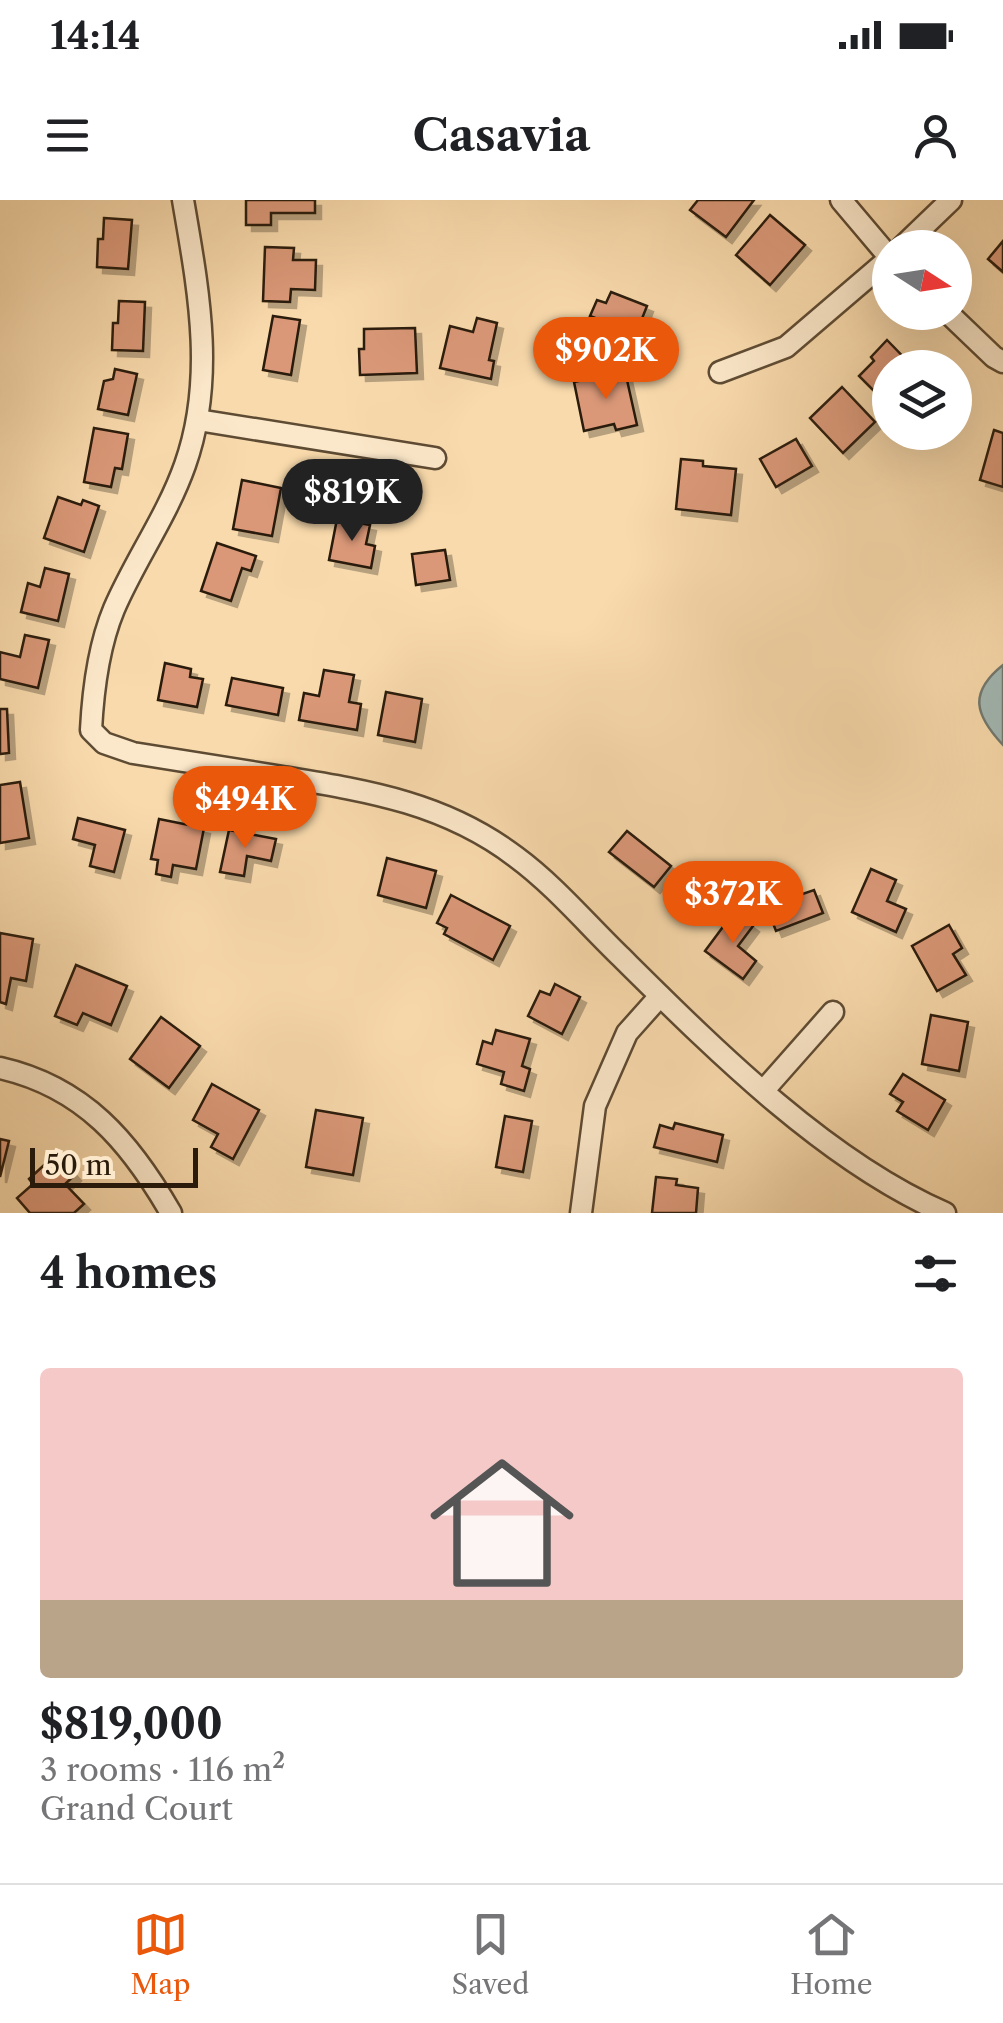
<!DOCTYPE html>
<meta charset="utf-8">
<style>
:root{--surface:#fff;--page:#f2f2f2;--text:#202124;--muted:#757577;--line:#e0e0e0;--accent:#ea580c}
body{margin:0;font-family:"Libre Caslon Text",serif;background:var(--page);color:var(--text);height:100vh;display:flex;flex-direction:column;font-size:38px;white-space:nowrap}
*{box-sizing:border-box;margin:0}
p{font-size:32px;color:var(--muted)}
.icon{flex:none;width:55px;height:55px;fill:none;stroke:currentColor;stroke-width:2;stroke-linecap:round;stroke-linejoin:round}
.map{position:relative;height:1013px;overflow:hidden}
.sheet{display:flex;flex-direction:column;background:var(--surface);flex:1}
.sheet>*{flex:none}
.needle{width:65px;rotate:102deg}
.buttons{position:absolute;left:872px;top:30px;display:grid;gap:20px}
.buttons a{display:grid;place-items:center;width:100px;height:100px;border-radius:50%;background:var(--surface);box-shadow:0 10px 40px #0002;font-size:50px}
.scale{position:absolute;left:30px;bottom:25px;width:168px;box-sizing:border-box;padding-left:10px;border:5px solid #2b1b0b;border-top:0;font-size:28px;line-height:35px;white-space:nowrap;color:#2b1b0b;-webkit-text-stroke:8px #fbe7c9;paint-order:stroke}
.price{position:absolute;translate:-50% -85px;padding:0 22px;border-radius:35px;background:var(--accent);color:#fff;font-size:32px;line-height:65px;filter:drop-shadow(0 2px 5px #0008)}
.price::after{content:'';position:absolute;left:50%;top:60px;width:30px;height:22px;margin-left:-15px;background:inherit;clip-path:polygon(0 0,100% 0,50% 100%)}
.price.selected{background:#222;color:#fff}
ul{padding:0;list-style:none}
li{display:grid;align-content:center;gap:20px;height:530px;padding:0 40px}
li+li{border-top:2px solid var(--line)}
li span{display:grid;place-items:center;height:310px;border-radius:10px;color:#555}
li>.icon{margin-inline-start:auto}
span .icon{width:180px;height:180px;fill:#fffc;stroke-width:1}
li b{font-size:42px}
h2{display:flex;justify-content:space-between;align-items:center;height:120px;padding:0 40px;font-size:42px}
.status{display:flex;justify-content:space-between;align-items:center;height:70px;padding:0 50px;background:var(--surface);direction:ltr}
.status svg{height:28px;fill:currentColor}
header{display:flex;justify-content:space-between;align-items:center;height:130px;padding:0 40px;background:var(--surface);font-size:45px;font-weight:800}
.menu{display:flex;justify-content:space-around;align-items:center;height:140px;border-top:2px solid var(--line);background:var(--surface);font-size:28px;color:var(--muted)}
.menu a{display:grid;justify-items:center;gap:5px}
.menu .selected{color:var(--accent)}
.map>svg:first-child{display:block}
</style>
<div class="status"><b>14:14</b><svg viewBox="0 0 49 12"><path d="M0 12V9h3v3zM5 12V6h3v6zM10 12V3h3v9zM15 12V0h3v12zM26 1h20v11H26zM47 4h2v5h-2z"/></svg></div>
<header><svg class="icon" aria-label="menu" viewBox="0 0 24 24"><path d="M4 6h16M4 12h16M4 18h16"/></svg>Casavia<svg class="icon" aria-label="person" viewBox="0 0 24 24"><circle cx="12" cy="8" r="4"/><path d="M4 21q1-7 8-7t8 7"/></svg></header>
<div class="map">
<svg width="1003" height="1013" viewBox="0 0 1003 1013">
<defs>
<filter id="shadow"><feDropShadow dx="6" dy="6" stdDeviation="0" flood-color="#0004"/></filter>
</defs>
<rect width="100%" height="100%" fill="#f9daac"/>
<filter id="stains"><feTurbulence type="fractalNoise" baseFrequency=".002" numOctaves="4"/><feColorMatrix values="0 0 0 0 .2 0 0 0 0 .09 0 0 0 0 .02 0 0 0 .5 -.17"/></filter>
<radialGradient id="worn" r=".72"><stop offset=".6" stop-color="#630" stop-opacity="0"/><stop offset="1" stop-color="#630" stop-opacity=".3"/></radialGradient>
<path fill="#a2b8b4" stroke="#727970" stroke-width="2.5" d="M1003,465V545C975,515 968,493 1003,465Z"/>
<g fill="#da9878" stroke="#2b1b0b" stroke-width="2.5" filter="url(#shadow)">
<path d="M246,0H315V13H271V25H246Z"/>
<path d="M698,0H754L726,37L690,10Z"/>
<path d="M770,15L805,45L770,85L736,55Z"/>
<path d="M104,18L132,20L128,69L97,67L98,39H103Z"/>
<path d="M1003,41V72L988,59Z"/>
<path d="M265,47L294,48L293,60H316L315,90L291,89L290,102L263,101Z"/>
<path d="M611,92L647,106L628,154L602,144L607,133L595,128L598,119L590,116L597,100L606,103Z"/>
<path d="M119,101L145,102L143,151L112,150L113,123H118Z"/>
<path d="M273,116L300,120L291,175L263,170Z"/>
<path d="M477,118L497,123L489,160L494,161L491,179L440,168L450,126L473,132Z"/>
<path d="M415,128L417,173L360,175L359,149H364V129Z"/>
<path d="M887,140L914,168H890V207L859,176L874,161L871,157Z"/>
<path d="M115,169L137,174L128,215L98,209L104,181L113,179Z"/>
<path d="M625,171L637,225L616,230L614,224L584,231L574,182Z"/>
<path d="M842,187L875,222L843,253L810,218Z"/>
<path d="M94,228L128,234L122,269L115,268L111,287L84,282Z"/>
<path d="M994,230L1003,233V287L980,280Z"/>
<path d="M796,239L812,266L776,287L760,259Z"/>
<path d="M681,259L703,261V266L736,269L731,315L676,309Z"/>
<path d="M242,280L281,288L272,336L233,329Z"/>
<path d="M58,297L81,305L83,300L99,306L84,352L44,338Z"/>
<path d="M337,319L370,325L366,344L375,346L371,368L329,360Z"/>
<path d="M217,343L256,356L251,371L242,368L231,401L201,391Z"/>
<path d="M445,350L450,380L416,385L412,354Z"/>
<path d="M45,368L69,374L58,421L21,412L28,383L40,387Z"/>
<path d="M25,435L49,440L38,488L0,479V452L20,457Z"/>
<path d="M165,463L191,469L190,477L203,479L197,507L158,500Z"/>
<path d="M324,470L354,475L349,502L361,504L357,530L299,520L304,493L319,496Z"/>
<path d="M232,478L283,488L278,515L226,505Z"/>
<path d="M386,492L422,499L415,542L378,535Z"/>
<path d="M0,509H7L9,553L0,554Z"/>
<path d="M20,582L29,638L0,643V585Z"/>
<path d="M78,618L125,630L114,672L90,666L95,645L73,639Z"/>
<path d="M159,619L204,628L196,669L173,665L171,677L156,674L158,660L151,659Z"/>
<path d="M229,630L276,639L271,661L247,656L244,676L220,672Z"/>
<path d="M627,631L671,666L654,687L609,652Z"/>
<path d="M387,658L436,671L426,708L378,695Z"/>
<path d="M871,669L896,680L887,701L906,709L896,732L852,712Z"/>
<path d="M784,681L791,698L814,690L823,713L776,731L760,690Z"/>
<path d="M451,695L510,726L493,760L444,734L447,728L437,723Z"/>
<path d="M734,712L753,726L738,746L756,761L743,779L705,751Z"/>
<path d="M949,725L962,748L953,754L966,775L937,791L912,746Z"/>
<path d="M0,733L33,739L26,781L11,778L6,804L0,802Z"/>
<path d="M76,765L127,786L111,825L83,813L77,825L55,816Z"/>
<path d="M555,784L580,797L562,834L528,816L540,791L550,795Z"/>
<path d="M931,815L968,822L959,871L922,864Z"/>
<path d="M161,817L200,846L169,888L130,859Z"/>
<path d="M496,830L530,839L522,866L530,869L524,891L501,884L504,872L477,864L483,841L492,844Z"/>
<path d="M903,874L945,900L928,930L897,911L903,902L890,894Z"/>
<path d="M212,884L259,910L233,959L211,947L218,934L193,920Z"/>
<path d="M316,910L363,918L353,975L306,967Z"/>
<path d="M505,916L532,921L523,972L496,967Z"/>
<path d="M675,923L723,935L717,962L654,947L660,925L673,929Z"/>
<path d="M0,939L9,941L0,977Z"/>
<path d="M56,954L75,975L65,984L84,1004L74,1013H30L17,998L33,984L29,979Z"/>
<path d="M656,977L677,979L676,985L698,988L696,1013H652Z"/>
</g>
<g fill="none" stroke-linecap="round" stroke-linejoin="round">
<defs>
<g id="minor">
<path d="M183,0C198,88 216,178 185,265C167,316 135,360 114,409C99,445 93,491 91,530L104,543L133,553C183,561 233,569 283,577C368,591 445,603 516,657C554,685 586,723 620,756C712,847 825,961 945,1013"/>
<path d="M841,0L890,58"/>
<path d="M901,48L951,0"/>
<path d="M947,112L994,157L1003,162"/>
<path d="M720,172L786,147L890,58"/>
<path d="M198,220L435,258"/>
<path d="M0,868C84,887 130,942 171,1013"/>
<path d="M764,890L833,812"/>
<path d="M581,1013L595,906L627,833L660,796"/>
</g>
</defs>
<use href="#minor" stroke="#5e4b33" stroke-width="25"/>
<use href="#minor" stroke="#fbe7c9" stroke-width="20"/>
</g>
<rect width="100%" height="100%" filter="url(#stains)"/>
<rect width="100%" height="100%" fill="url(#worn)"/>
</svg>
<div class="buttons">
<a><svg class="needle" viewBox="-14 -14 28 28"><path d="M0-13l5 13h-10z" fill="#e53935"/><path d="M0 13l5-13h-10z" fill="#757577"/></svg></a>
<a><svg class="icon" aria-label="layers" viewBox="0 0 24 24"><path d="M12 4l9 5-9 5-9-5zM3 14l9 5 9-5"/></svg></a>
</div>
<div class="scale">50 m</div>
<b class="price" style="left:606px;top:202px">$902K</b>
<b class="price selected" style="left:352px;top:344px">$819K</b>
<b class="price" style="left:245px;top:651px">$494K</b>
<b class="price" style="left:733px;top:746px">$372K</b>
</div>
<section class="sheet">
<h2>4 homes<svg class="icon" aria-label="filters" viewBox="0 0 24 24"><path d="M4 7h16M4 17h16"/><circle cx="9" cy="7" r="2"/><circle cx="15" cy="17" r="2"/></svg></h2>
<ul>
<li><span style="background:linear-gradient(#f6c9c9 75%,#b9a48a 0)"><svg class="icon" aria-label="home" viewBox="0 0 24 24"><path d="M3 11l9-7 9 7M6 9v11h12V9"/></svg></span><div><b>$819,000</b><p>3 rooms · 116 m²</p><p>Grand Court</p></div></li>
</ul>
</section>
<nav class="menu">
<a class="selected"><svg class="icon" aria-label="map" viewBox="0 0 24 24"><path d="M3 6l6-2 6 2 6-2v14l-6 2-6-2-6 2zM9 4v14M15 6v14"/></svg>Map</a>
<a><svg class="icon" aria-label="saved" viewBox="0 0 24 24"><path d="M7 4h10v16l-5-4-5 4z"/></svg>Saved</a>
<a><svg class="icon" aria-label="home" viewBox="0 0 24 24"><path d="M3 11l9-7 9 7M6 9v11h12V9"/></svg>Home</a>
</nav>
